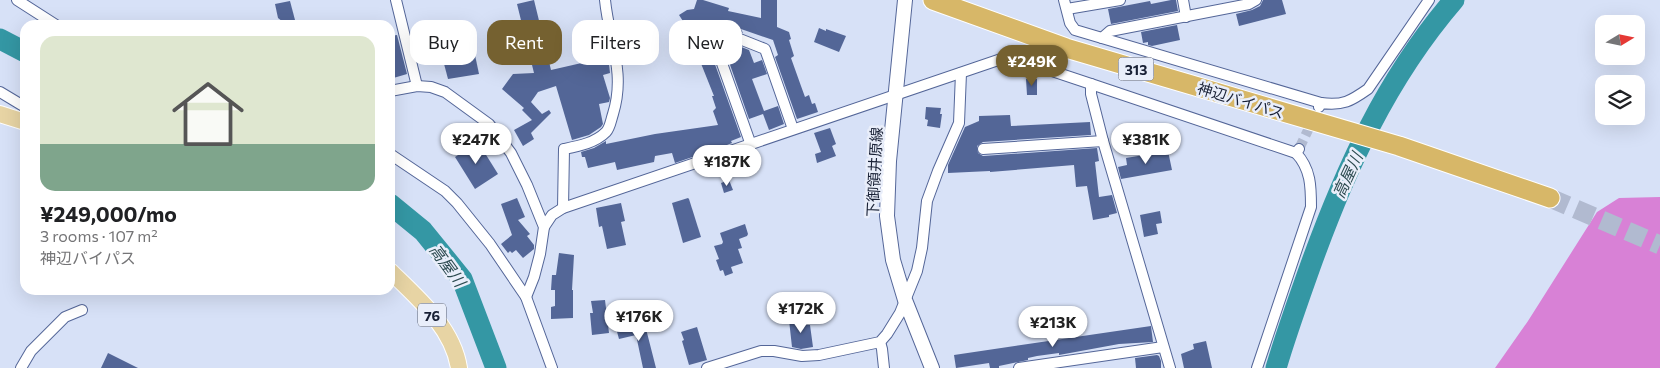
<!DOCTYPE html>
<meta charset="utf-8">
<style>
:root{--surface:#fff;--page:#f2f2f2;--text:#202124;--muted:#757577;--line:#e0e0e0;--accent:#756130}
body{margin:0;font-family:Commissioner,"Noto Sans JP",sans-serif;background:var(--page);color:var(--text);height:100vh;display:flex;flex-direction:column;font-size:19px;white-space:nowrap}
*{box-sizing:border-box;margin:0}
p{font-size:16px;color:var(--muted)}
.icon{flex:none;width:28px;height:28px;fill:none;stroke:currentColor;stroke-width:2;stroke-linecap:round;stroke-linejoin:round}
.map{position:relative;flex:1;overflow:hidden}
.side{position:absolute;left:20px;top:20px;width:375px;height:275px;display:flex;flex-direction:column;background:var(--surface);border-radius:15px;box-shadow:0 5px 20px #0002}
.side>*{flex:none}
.guide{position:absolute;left:410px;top:20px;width:475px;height:45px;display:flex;gap:10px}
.needle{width:32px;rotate:80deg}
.tools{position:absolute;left:1595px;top:15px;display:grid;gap:10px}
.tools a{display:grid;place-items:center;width:50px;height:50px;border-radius:10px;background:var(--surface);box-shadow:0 5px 20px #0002;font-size:25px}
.price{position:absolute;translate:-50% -42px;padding:0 11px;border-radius:18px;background:#fff;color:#222;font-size:16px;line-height:32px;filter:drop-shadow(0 1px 2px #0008)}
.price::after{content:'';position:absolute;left:50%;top:30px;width:15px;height:11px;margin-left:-8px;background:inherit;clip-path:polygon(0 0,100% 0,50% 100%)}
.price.selected{background:var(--accent);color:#fff}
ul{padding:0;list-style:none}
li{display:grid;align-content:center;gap:10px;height:265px;padding:0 20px}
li+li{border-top:1px solid var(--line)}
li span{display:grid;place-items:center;height:155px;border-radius:15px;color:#555}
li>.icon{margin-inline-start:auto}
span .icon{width:90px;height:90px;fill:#fffc;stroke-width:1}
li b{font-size:21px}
.tag{padding:0 18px;border-radius:15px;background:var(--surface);box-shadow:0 5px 20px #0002;font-size:18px;line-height:45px}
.tag.selected{background:var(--accent);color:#fff}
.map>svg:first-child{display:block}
</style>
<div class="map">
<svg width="1660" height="368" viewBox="0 0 1660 368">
<rect width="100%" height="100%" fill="#d7e1f7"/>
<path fill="#d881d6" d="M1660,197V368H1495L1528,321L1597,212L1619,198Z"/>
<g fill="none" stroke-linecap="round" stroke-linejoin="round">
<g stroke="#3497a4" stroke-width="21">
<path d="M0,39L25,52"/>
<path d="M390,204L423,231L462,279L496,368"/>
<path d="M1276,368C1286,334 1298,301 1310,267C1345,170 1386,79 1454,0"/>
</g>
</g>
<g fill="#536697">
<path d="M534,0L551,70L586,62L608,55L610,73L603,75L610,98L609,102L599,104L603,124L601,127L589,135L572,140L556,86L538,92L531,102L542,114L549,110L551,113L531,133L534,139L523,146L514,130L532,120L522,110L524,108L502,89L513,74L534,73L517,4Z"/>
<path d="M697,0H703L729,8L728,11L761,18V0H777V27L789,32L791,39L789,40L794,56L791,58L801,86L805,97L809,95L812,104L815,103L818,112L797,119L775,57L778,55L773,40L741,29L743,33L709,20L690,32L679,15L687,10L694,9Z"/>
<path d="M1171,0H1176L1178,11L1111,24L1108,9L1150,1L1151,4Z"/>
<path d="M1263,0H1282L1286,14L1239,26L1236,14L1252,10L1260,6Z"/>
<path d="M290,1L295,20L283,22L278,18L275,4Z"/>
<path d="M1177,25L1180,40L1152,46L1148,45V42L1143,43L1141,32Z"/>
<path d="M819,28L826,31V29L846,36L839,52L814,42Z"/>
<path d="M397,35L407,74L390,79V36Z"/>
<path d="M721,39L749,50L754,63L762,60L767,74L752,79L764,111L778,106L784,124L769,130L763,114L749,119Z"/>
<path d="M475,55L479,74L448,79L443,60Z"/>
<path d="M712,56L741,137L731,141L732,143L727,145L675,163L672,153L655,156L654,162L617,170L615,162L588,168L585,157H582L581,152L594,148L606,141V144L655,134L718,125L713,111L716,108L712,96H714L700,61Z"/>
<path d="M1026,79H1037V95H1027Z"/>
<path d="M926,107L941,108L940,114H942L940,128L927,126L928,120L925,119Z"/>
<path d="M1010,115L1011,126L1090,122L1091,135L983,142L977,146L978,153L983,156L1097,148L1099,161L1095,162L1099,197L1112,195L1117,213L1109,215V217L1093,220L1087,186L1076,187L1074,165L990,172V171L948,173V165L965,127L979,121V116Z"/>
<path d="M830,128L836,144L832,146L836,156L817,163L815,154L821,152L814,133Z"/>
<path d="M478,142L498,174L475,189L455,157Z"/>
<path d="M1168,151L1172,170L1121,179L1118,167L1127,165L1126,158Z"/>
<path d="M729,180L733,190L724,193L721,183Z"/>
<path d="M517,198L525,217L518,220L530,234L527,236L534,245V249L523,258L516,250L512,253L510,251L508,253L501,244L512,235L501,204Z"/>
<path d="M688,198L689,199L701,237L683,243L672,203Z"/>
<path d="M621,203L625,221L621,222L626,245L607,249L602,226L599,227L596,208Z"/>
<path d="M1160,211L1162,223L1156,224L1158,234L1144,237L1140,215Z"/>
<path d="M745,224L748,234L747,236L739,239L742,248L738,249L743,263L731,267L733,273L725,276L723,270L720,271L716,260L719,259L714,246L722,244L723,242L720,233Z"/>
<path d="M559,253L574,255L572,290H573V318L551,319V307L555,306V290H551L552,275H556Z"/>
<path d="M605,300L609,333L592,335L590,313H593L591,301Z"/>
<path d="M806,318V325H810L813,347L801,349L792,347L789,320Z"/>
<path d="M644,321L656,368H643L636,335L619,339L616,328Z"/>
<path d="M1151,326L1153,342L1119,344L1059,355V353L1037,356L1028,358V360L999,366V368H990L989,363L956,368L954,355Z"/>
<path d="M697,327L707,360L689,365L682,341L684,340L681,332Z"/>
<path d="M1206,341L1212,368H1184L1181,354L1194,349L1193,344Z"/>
<path d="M108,353L138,368H101Z"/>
<path d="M1157,355L1159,356L1161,361V368H1136L1135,358Z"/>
</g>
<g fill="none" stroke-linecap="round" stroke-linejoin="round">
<path stroke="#b1bad0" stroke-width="10" stroke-dasharray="10 5" stroke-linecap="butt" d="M1299,149L1319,107"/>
<path stroke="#b1bad0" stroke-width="19" stroke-dasharray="19 9" stroke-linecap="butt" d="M1550,198L1660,245"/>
<defs>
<g id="street">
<path d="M17,0L56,25"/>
<path d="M396,0L417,86"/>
<path d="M1064,0L1070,23L1075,30L1321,103"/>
<path d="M1183,0L1186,17"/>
<path d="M1067,9L1120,0"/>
<path d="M1102,38L1110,31L1249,4L1256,0"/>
<path d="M1091,84L1296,153"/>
<path d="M390,91L417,86L431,87L445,92L489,124L511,153L527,185L544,227L540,254L534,277L526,297"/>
<path d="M0,92L25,107"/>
<path d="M1319,107L1321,103C1343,106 1351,101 1368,89L1429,0"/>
<path d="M751,145L713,38L717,30L765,49L793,129"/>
<path d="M983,149L1103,141"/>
<path d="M390,154L445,191L457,203L490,244L526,297L552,368"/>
<path d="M563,208L564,149C579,146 595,143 606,132C610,128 611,120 613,114C626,72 609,41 605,0"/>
<path d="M544,227L552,215L563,208L1007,57L1013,58L1091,84V94L1103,141L1170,368"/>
<path d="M880,342L882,349L884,368"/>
<path d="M21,368L31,351L65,317L82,310"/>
<path d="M707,368L761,351H774L802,356L819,355L880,342L887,334L900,313L917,271L922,248L927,201L938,171L959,123L961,73"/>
<path d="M1019,368L1163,347"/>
<path d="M1257,368L1311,207C1311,187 1311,169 1296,153L1299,149"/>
</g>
<path id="secondary" d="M905,0L889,161L887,216L893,260L905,300L932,368"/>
<g id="primary">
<path d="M0,114L25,122"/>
<path d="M390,271C418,298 453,328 459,368"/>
</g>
<path id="highway" d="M933,0L1066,48L1399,146L1550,198"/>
</defs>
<use href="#street" stroke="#546698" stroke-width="12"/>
<use href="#secondary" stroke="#546698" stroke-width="16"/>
<use href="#primary" stroke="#fff" stroke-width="18"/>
<use href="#highway" stroke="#fff" stroke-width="21"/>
<use href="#street" stroke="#fff" stroke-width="10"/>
<use href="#secondary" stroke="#fff" stroke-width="14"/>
<use href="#primary" stroke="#e7d4a4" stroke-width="16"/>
<use href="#highway" stroke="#d7b768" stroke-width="19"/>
</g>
<g text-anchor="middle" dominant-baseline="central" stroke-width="5" stroke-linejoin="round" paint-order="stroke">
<g fill="#e9eefa" stroke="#575e70" stroke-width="1">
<rect x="1118.5" y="57.5" width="35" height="23" rx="4"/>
<rect x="418" y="303.5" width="28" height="23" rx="4"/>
</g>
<g font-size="14" font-weight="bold" fill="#182035">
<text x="1136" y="69">313</text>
<text x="432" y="315">76</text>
</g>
<g font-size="15" fill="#182035" stroke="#e9eefa">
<text transform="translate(1241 100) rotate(17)">神辺バイパス</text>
<text transform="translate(874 172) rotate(-87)">下御領井原線</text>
</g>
<g font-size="16" font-style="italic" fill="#2d4b50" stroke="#e9eefa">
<text transform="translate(1347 175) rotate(-65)">高屋川</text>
<text transform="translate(448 265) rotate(54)">高屋川</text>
</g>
</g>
</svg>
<div class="tools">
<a><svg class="needle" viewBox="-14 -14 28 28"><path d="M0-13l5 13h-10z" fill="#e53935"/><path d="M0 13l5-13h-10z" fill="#757577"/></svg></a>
<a><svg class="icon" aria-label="layers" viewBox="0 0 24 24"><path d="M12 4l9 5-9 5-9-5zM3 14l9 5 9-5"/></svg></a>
</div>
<b class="price selected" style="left:1032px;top:87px">¥249K</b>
<b class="price" style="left:476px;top:165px">¥247K</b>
<b class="price" style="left:1146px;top:165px">¥381K</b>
<b class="price" style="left:727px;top:187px">¥187K</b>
<b class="price" style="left:801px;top:334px">¥172K</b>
<b class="price" style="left:639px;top:342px">¥176K</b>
<b class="price" style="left:1053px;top:348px">¥213K</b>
<div class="guide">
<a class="tag">Buy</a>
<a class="tag selected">Rent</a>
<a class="tag">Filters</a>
<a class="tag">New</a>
</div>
<section class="side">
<ul>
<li><span style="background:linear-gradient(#dfe7d0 70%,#7fa58c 0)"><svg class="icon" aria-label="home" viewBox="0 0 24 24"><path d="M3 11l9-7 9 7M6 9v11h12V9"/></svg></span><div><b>¥249,000/mo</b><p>3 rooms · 107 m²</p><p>神辺バイパス</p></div></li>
</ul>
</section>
</div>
